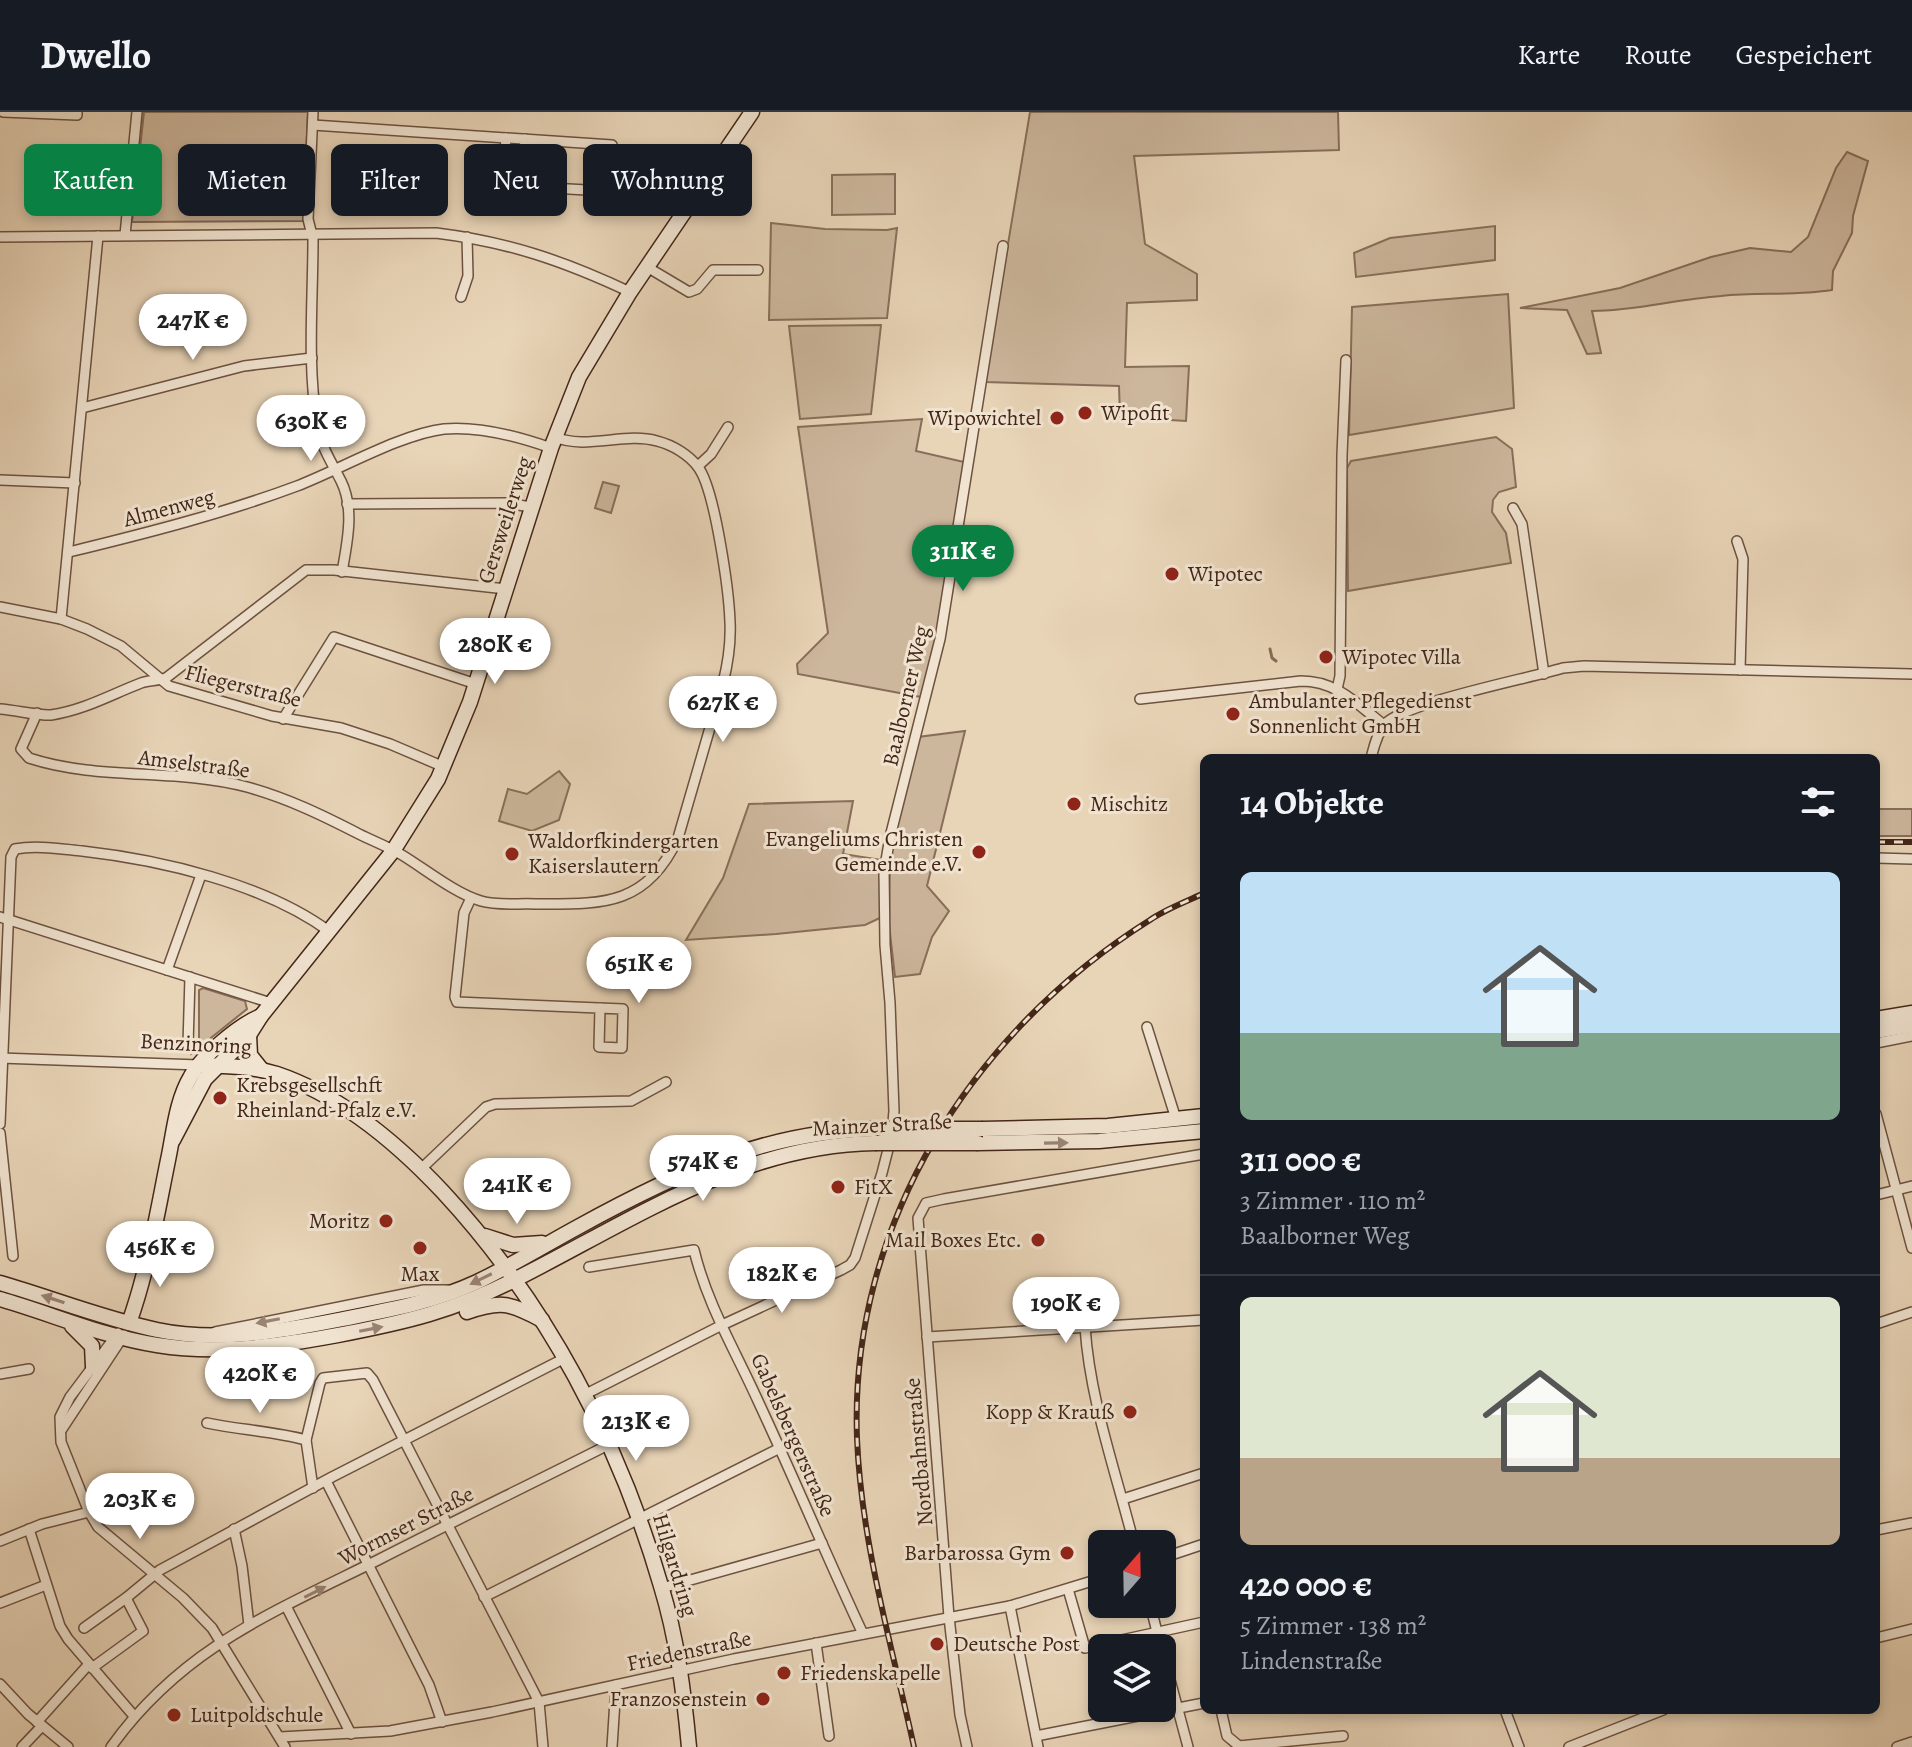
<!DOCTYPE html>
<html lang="de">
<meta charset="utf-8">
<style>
:root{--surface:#171b24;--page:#242831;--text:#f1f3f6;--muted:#9ea1a6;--line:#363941;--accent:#0b8043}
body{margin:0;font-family:Alegreya,serif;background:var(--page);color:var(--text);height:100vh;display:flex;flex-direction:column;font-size:30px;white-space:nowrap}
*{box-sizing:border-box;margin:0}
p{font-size:26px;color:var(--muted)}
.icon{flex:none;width:44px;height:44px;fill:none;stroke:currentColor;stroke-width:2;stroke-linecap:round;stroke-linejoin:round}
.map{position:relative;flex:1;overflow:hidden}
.sheet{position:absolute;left:1200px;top:642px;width:680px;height:960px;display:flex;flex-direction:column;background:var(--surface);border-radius:12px;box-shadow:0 4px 12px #0003}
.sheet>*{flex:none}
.top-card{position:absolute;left:24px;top:32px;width:760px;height:72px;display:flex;gap:16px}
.needle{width:52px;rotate:20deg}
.controls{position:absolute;left:1088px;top:1418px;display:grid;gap:16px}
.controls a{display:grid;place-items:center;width:88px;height:88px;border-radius:12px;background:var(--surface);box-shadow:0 4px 12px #0003;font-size:40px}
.price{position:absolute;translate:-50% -68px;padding:0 18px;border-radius:28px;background:#fff;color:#222;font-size:26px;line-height:52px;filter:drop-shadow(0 2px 4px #0008)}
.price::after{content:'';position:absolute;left:50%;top:48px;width:24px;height:18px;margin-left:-12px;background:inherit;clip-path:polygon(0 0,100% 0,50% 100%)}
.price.selected{background:var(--accent);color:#fff}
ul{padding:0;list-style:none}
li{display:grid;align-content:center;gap:16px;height:424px;padding:0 40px}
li+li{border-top:2px solid var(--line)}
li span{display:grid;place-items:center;height:248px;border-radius:12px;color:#555}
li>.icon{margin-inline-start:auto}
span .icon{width:144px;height:144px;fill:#fffc;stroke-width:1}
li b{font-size:34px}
h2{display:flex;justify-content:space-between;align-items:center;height:96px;padding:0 40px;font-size:34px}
.pill{padding:0 28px;border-radius:12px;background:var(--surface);box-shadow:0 4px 12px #0003;font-size:28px;line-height:72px}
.pill.selected{background:var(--accent);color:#fff}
header{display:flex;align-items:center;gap:48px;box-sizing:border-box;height:112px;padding:0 40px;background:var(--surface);border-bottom:2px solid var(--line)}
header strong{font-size:38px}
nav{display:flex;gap:44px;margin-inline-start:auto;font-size:28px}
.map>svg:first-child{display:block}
</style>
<header>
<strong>Dwello</strong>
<nav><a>Karte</a><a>Route</a><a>Gespeichert</a></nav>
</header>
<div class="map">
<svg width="1912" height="1635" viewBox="0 0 1912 1635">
<rect width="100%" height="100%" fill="#e8d4b7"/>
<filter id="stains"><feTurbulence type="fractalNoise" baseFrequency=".0025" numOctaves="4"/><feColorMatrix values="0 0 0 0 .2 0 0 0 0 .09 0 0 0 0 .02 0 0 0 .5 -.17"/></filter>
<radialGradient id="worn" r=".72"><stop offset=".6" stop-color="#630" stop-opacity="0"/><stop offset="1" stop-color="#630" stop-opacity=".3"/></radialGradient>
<g fill="#ccb69c" stroke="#886e5a" stroke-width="2">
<path d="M144,0H308L303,109L132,110Z"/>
<path d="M1030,0H1338L1339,38L1134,44L1145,132L1197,162V188L1127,191L1125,255L1189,254L1186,309L1120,305L1119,274L985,270Z"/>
<path d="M1847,40L1868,49L1853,104L1852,121L1833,159L1832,178C1794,184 1758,180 1721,184C1677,187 1635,199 1592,199L1601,241L1587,242L1567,198L1520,196L1620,176L1711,145L1750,136L1791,140L1808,125L1836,56Z"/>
<path d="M895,62V102L832,103V63Z"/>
<path d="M771,111L825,117L887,118L897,116L887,206L769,208Z"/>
<path d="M1495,114V148L1356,165L1354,141L1390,126Z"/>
<path d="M1508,182L1514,296L1349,323L1352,195Z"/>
<path d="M881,213L871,302L800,307L789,214Z"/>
<path d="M922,307L916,339L964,350L936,526L921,585L798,562L797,552L828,521L798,315Z"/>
<path d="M1496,325L1512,337L1516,375L1499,380L1493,388L1492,400L1506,421L1511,451L1348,479L1347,356L1351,349Z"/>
<path d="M603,370L619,374L611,401L595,396Z"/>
<path d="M965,619L927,774L949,799L932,825L920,862L895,865L889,812L890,742L918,625Z"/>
<path d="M559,659L570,672L559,708L532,719L499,709L508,677L527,682Z"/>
<path d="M853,689L843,742L882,748V805L865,813L776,822L686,828L723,766L749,692Z"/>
<rect x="1876" y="697" width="36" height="27"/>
<path d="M203,876L245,889L247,897L192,941L194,933L199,932V878Z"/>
</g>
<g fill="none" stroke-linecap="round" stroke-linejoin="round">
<path stroke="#856b57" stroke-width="3" d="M1270,537L1272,546L1276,549"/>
<defs>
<g id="street">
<path d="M3,0L77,3V0"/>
<path d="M313,0L308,107L313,127C313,188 307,252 317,312C321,335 331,349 341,369C355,397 347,431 342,460"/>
<path d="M313,13L612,33"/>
<path d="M506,26L503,69L522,71"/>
<path d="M525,27L522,71L531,75L606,79"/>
<path d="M125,123L137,0"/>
<path d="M0,125L436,121C509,130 564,149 630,180"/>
<path d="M647,155L689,180L697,177L713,158H758"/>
<path d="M461,185L468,164L467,125"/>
<path d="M82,296L244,254L312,246"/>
<path d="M698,354L711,342L728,315"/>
<path d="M0,368L75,371"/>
<path d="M347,392L506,391L531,395"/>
<path d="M1513,396L1522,412L1544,562"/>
<path d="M1737,429L1743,447L1740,558"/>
<path d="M69,440C147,421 222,402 297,374C339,358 401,322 444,317C479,314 517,324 551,336"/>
<path d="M0,495L61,507L87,517L121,534L169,574L272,604L341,616L390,632L444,655"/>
<path d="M61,507L98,124"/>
<path d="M1337,577L1340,564L1342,343L1346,248"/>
<path d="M1140,587L1301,569C1337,569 1357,592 1384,613"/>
<path d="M0,597C15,598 40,604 51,603C84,598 110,583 141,571C149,568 157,569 166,566L306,458H334L506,477"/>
<path d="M37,601L21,637L29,646C99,669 176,656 247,675C287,686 322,703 359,722C373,729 389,735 402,743C425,757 456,782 481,789C498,794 518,791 536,792C602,792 646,795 678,726L723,571C728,551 731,531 730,510C729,480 715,377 698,355C689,343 673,333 657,329C624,320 588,338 554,325"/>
<path d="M283,607L334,525L476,572"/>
<path d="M1371,646C1374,635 1377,621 1385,612C1407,590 1527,567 1563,556L1584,554L1912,562"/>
<path d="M1876,746L1912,747"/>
<path d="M471,786L464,801L455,885L457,890L623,897L622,936L599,935L600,896"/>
<path d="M0,805L271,891"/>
<path d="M167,858L201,763"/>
<path d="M1147,915L1176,1007"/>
<path d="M1876,931L1912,924"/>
<path d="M188,933L190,865"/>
<path d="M0,946L199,953"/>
<path d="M1876,1002L1912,1136"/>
<path d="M0,1012L11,745L15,737C36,733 61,737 82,739C162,748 265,772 330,820"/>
<path d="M0,1021L13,1144"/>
<path d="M421,1057L486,995L495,992L631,989L666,970"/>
<path d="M1876,1083L1912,1074"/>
<path d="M589,1155L694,1138C707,1192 735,1238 758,1289C794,1366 827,1445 863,1522"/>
<path d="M1876,1212L1912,1200"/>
<path d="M1085,1215C1090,1289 1116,1360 1134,1432"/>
<path d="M215,1220L424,1178H448"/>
<path d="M118,1221L70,1285L60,1305L61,1330L89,1400L98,1415L183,1486L212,1516L285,1635"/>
<path d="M927,1225L1204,1208"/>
<path d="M0,1262L29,1257"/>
<path d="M584,1283L722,1213L841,1158L850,1153L855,1146L882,1061L892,1022L894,999L890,891L885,833L884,760L890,725L940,527L1003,134"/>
<path d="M207,1311C240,1318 273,1319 306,1328"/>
<path d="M62,1317L124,1223"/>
<path d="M326,1369L429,1573L442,1610"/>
<path d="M313,1376L306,1328L320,1271L323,1266L367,1261L373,1268L539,1590L543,1635"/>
<path d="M1123,1387L1204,1361"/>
<path d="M29,1417L60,1514L68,1527L134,1604"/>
<path d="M234,1417L242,1454L249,1513"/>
<path d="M1876,1418L1912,1411"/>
<path d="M0,1429L42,1412L89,1400"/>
<path d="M1162,1446L1204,1432"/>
<path d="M662,1476L822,1431"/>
<path d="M1068,1477L1085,1536L1204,1510"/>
<path d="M484,1485L780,1336"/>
<path d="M0,1491L46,1473"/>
<path d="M1150,1492L1161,1536"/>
<path d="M286,1494L351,1622"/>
<path d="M1010,1494L1038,1635"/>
<path d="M84,1516L126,1486L160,1458L332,1365L565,1246"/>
<path d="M1876,1526L1912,1517"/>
<path d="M816,1531L829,1624"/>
<path d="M1162,1538L1188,1635"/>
<path d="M92,1556L143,1519L126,1486"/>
<path d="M0,1572L28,1602L68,1635"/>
<path d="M1221,1598L1227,1624L1239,1634L1343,1624"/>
<path d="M1505,1598L1519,1635"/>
<path d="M37,1610L89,1552"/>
<path d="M1036,1624L1204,1591"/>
<path d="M280,1625L390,1619L492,1600L734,1547L1010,1494L1102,1466"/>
<path d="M22,1635L42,1614"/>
<path d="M111,1635C182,1536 273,1500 378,1448C454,1409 531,1372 608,1333"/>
<path d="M612,1635L616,1573"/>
<path d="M967,1635L960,1603L949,1505L918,1106L926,1091L944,1087L1204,1042"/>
<path d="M1569,1635L1663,1598"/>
<path d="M1897,1635L1912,1630"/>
</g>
<g id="secondary">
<path d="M1876,907L1912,901"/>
<path d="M1876,919L1912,913"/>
<path d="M249,923L250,943L262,958"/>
<path d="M199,953C225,954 252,954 277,962C342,984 397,1031 443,1080C546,1191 619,1329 661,1474C677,1526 684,1581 689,1635"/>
<path d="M983,1017L1108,1014L1204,1004"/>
<path d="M173,1028L205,967L249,923L261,904L393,739L438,667L470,590L551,336L579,265L630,180L752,0"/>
<path d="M978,1031L1099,1029L1204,1019"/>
<path d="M485,1124L513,1133L542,1131"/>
<path d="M0,1171C52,1186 104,1207 157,1218C219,1231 282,1219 343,1207C389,1198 434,1190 477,1170C512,1153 545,1133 578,1115C676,1061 767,1018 881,1017"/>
<path d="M0,1187C52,1202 104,1225 157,1233C218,1243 278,1234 338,1223C406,1210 454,1199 516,1167C631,1109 741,1033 875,1031"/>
<path d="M467,1200C501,1188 510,1191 542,1208"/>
<path d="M129,1211C148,1158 157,1102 168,1048C174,1020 176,989 191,964C202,944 239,913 261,904"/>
<path d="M72,1214L92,1234L93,1255"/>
</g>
</defs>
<use href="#street" stroke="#6d5240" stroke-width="12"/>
<use href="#secondary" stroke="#442618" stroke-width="17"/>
<use href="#street" stroke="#f0e3d0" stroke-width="9"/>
<use href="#secondary" stroke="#f0e3d0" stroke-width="14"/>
<defs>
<g id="rail">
<path d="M1876,730H1912"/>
<path d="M914,1635C892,1534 861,1430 857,1326C849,1112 973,919 1150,808C1166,797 1186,790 1204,781"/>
</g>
</defs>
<use href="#rail" stroke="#442618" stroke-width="6"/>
<use href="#rail" stroke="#f0e3d0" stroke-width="3" stroke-dasharray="9" stroke-linecap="butt"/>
<defs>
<g id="secondary-bridge">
<path d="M881,1017H983"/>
<path d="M875,1031H978"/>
</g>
</defs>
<use href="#secondary-bridge" stroke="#442618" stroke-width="17" stroke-linecap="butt"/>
<use href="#secondary-bridge" stroke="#f0e3d0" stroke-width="14"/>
</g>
<defs><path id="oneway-solid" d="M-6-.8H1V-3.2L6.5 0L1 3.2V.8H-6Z" transform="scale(2)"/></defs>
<g fill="#9a8474">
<use href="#oneway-solid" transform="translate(1056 1031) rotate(-1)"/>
<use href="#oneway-solid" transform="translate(481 1167) rotate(154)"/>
<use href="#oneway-solid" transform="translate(53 1187) rotate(-162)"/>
<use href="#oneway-solid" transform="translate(268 1209) rotate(169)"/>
<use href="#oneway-solid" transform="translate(371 1217) rotate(-11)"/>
<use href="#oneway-solid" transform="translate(315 1480) rotate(-27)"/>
</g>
<g fill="#8f2418" stroke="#f0e3d0" stroke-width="3">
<circle cx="1085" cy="301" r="8"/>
<circle cx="1057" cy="306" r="8"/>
<circle cx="1172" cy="462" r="8"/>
<circle cx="1326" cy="545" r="8"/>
<circle cx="1233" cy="602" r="8"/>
<circle cx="1074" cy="692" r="8"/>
<circle cx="979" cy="740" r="8"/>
<circle cx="512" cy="742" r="8"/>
<circle cx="220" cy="986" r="8"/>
<circle cx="838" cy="1075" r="8"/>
<circle cx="386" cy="1109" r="8"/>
<circle cx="1038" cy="1128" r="8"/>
<circle cx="420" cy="1136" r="8"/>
<circle cx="1130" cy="1300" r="8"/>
<circle cx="1067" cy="1441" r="8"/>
<circle cx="937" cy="1532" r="8"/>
<circle cx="784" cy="1561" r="8"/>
<circle cx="763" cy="1587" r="8"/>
<circle cx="174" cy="1603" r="8"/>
</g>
<g text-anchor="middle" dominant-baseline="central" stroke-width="6" stroke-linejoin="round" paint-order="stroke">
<g font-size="22" fill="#442618" stroke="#f0e3d0" text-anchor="start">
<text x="1101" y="301">Wipofit</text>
<text x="1041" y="306" text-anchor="end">Wipowichtel</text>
<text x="1188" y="462">Wipotec</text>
<text x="1342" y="545">Wipotec Villa</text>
<text x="1249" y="589">Ambulanter Pflegedienst<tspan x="1249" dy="25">Sonnenlicht GmbH</tspan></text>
<text x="1090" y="692">Mischitz</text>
<text x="963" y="727" text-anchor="end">Evangeliums Christen<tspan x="963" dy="25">Gemeinde e.V.</tspan></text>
<text x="528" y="729">Waldorfkindergarten<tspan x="528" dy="25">Kaiserslautern</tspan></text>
<text x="236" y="973">Krebsgesellschft<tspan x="236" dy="25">Rheinland-Pfalz e.V.</tspan></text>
<text x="854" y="1075">FitX</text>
<text x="370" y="1109" text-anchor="end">Moritz</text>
<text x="1022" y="1128" text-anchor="end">Mail Boxes Etc.</text>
<text x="420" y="1162" text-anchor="middle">Max</text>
<text x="1114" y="1300" text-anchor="end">Kopp &amp; Krauß</text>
<text x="1051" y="1441" text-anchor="end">Barbarossa Gym</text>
<text x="953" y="1532">Deutsche Post</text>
<text x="800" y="1561">Friedenskapelle</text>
<text x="747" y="1587" text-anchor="end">Franzosenstein</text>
<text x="190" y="1603">Luitpoldschule</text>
</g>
<g font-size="22" fill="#442618" stroke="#f0e3d0">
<text transform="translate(169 396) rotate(-15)">Almenweg</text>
<text transform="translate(505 408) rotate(-72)">Gersweilerweg</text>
<text transform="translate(243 574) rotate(14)">Fliegerstraße</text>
<text transform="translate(906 584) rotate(-77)">Baalborner Weg</text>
<text transform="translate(194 652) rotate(7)">Amselstraße</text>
<text transform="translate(196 932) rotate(3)">Benzinoring</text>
<text transform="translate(882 1013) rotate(-3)">Mainzer Straße</text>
<text transform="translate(793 1323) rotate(66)">Gabelsbergerstraße</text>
<text transform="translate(919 1340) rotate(-95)">Nordbahnstraße</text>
<text transform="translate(406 1414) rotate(-27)">Wormser Straße</text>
<text transform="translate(675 1453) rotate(73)">Hilgardring</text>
<text transform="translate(689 1539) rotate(-12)">Friedenstraße</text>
</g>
</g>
<rect width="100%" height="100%" filter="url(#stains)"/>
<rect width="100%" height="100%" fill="url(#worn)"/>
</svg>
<div class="controls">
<a><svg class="needle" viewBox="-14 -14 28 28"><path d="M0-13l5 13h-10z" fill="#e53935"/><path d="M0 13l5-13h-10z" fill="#9ea1a6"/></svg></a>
<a><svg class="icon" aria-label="layers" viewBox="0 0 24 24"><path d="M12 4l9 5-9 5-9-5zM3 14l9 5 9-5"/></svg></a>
</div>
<b class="price" style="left:193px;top:250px">247K €</b>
<b class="price" style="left:311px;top:351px">630K €</b>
<b class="price selected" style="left:963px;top:481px">311K €</b>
<b class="price" style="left:495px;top:574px">280K €</b>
<b class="price" style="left:723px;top:632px">627K €</b>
<b class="price" style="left:639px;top:893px">651K €</b>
<b class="price" style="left:703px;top:1091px">574K €</b>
<b class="price" style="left:517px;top:1114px">241K €</b>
<b class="price" style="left:160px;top:1177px">456K €</b>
<b class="price" style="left:782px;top:1203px">182K €</b>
<b class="price" style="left:1066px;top:1233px">190K €</b>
<b class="price" style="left:260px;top:1303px">420K €</b>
<b class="price" style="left:636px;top:1351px">213K €</b>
<b class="price" style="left:140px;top:1429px">203K €</b>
<div class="top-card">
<a class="pill selected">Kaufen</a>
<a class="pill">Mieten</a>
<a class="pill">Filter</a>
<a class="pill">Neu</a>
<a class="pill">Wohnung</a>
</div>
<section class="sheet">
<h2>14 Objekte<svg class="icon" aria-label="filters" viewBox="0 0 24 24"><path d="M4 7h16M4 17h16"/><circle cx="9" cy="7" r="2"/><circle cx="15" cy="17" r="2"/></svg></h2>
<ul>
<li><span style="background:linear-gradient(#bfe0f5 65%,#7fa58c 0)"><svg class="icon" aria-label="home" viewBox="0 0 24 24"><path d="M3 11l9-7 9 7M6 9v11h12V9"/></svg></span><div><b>311 000 €</b><p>3 Zimmer · 110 m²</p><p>Baalborner Weg</p></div></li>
<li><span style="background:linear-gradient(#dfe7d0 65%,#b9a48a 0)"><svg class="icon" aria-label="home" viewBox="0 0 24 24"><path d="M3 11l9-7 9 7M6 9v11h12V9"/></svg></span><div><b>420 000 €</b><p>5 Zimmer · 138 m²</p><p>Lindenstraße</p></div></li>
</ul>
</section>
</div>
